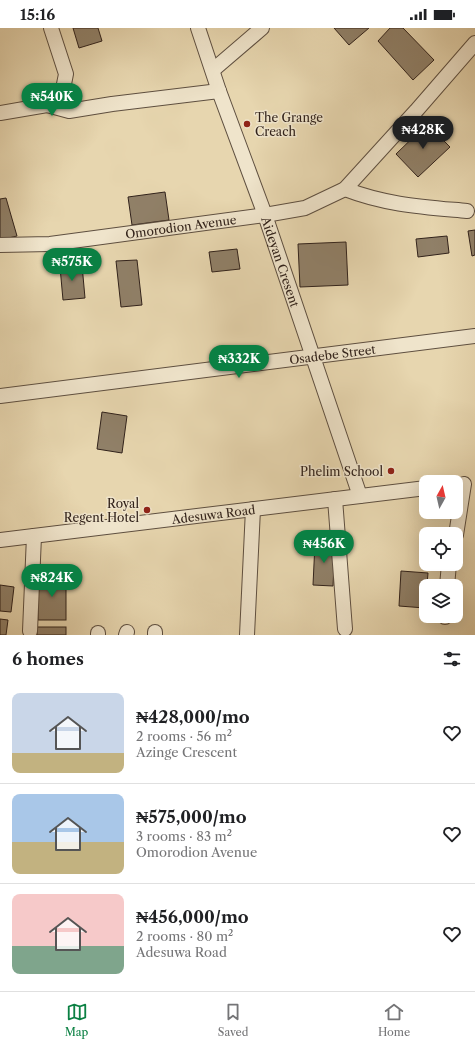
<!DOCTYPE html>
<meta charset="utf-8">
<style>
:root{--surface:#fff;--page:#f2f2f2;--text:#202124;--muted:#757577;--line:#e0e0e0;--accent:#0b8043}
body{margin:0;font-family:"Libre Caslon Text",serif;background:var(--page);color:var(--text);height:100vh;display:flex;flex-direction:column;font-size:15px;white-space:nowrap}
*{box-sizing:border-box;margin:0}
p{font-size:13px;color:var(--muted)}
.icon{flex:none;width:22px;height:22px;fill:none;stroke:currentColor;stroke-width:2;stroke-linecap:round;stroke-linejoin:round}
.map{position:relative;height:607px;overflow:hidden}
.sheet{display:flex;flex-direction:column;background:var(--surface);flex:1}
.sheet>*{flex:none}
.needle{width:26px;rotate:8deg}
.controls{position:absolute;left:419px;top:447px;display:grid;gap:8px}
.controls a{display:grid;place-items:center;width:44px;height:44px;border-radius:8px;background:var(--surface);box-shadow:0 4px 16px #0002;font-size:20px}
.price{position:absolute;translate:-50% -34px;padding:0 9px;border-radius:14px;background:var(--accent);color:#fff;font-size:13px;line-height:26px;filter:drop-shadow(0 1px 2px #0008)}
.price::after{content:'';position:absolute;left:50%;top:24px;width:12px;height:9px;margin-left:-6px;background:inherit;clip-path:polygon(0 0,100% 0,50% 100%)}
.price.active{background:#222;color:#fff}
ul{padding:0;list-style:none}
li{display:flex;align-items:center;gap:12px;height:100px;padding:0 12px}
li+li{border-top:1px solid var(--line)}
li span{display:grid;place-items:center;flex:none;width:112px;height:80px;border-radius:8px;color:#555}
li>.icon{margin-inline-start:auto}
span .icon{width:48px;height:48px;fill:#fffc;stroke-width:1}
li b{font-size:17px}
h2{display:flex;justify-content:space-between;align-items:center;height:48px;padding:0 12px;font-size:17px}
.status{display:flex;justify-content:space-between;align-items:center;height:28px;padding:0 20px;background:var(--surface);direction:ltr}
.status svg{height:11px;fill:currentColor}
.menu{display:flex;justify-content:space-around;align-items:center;height:56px;border-top:1px solid var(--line);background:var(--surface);font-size:11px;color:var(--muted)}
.menu a{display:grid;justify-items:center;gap:2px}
.menu .active{color:var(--accent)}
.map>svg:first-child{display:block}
</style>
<div class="status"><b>15:16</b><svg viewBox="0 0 49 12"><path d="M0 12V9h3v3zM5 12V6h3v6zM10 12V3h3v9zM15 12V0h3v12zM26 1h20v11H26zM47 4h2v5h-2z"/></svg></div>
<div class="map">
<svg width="475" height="607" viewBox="0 0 475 607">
<rect width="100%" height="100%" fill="#e7d6af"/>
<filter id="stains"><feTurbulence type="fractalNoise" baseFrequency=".005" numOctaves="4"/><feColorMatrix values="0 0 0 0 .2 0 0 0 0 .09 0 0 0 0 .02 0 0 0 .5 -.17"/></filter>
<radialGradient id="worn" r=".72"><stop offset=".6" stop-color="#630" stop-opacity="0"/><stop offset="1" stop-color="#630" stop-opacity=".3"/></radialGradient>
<g fill="#908068" stroke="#31221b">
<path d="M73,0H98L102,13L79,20Z"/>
<path d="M334,0H369L349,17Z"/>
<path d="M390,0H403L434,32L413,52L378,13Z"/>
<path d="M427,96L450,119L418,149L396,126Z"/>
<path d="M165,164L169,192L132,197L128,169Z"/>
<path d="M6,170L17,208L0,212V171Z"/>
<path d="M475,202V227L472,228L468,203Z"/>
<path d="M447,208L449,225L418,229L416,211Z"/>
<path d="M346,214L348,257L300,259L298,216Z"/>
<path d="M237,221L240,241L212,244L209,224Z"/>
<path d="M137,232L142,277L121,279L116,233Z"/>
<path d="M82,237L85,270L63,272L60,239Z"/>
<path d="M102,384L127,388L122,425L97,421Z"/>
<path d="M315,515L335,516L333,558L313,557Z"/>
<path d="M401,543L428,545L425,580L399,578Z"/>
<rect x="38" y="547" width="28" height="45"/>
<path d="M0,557L14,559L11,584L0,583Z"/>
<path d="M0,591L8,592L6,607H0Z"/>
<rect x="37" y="599" width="29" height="8"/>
</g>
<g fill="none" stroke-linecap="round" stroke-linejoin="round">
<defs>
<g id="minor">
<path id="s1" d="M198,0L219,63L265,187L360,468"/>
<path d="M213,42L262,0"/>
<path d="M47,77L69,83L112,76L219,63"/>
<path d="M0,85L47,77L57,69L63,61L66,46L51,0"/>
<path d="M345,161C386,177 424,179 467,183"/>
<path id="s2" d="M0,217L50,216L265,187L305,180L345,161L416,83L475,15"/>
<path id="s3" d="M0,368L475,308"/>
<path d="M335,471L345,601"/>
<path d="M456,507L464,456"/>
<path id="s4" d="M0,512L426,460"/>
<path d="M447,558L449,536"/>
<path d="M445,589V588"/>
<path d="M30,603L34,508"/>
<path d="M98,607V605"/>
<path d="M126,607L127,604"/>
<path d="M155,607V604"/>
<path d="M247,607L253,481"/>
</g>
</defs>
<use href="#minor" stroke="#5e4f40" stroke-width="16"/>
<use href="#minor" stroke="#efe4cb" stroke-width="14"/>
</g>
<g fill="#8f2418" stroke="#efe4cb" stroke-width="1.5">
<circle cx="247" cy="96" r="4"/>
<circle cx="391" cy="443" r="4"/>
<circle cx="147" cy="482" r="4"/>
</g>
<g text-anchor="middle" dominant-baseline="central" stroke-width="3" stroke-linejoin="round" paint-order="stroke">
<g font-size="12" fill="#31221b" stroke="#efe4cb" text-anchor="end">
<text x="255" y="89" text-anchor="start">The Grange<tspan x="255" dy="14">Creach</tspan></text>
<text x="383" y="443">Phelim School</text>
<text x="139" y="475">Royal<tspan x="139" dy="14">Regent Hotel</tspan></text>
</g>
<g font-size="12" fill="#31221b" stroke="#efe4cb">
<text stroke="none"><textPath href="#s2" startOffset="182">Omorodion Avenue</textPath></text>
<text stroke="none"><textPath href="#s1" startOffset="248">Aideyan Cresent</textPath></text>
<text stroke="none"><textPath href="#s3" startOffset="335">Osadebe Street</textPath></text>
<text stroke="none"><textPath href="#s4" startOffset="215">Adesuwa Road</textPath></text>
</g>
</g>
<rect width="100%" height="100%" filter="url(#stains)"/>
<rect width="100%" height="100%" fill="url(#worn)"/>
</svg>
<div class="controls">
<a><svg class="needle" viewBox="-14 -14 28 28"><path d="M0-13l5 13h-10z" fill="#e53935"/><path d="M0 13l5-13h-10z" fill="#757577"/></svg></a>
<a><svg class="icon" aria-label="locate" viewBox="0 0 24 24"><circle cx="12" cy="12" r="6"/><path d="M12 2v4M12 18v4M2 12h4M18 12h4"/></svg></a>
<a><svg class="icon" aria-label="layers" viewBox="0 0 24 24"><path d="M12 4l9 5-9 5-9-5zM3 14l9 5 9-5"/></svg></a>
</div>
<b class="price" style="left:52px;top:89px">₦540K</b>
<b class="price active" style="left:423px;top:122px">₦428K</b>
<b class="price" style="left:72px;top:254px">₦575K</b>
<b class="price" style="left:239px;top:351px">₦332K</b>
<b class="price" style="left:324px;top:536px">₦456K</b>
<b class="price" style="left:52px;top:570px">₦824K</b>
</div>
<section class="sheet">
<h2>6 homes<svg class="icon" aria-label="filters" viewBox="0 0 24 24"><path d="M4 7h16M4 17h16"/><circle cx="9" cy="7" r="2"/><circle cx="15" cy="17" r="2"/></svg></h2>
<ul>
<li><span style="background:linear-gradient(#c9d6e8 75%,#c2b280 0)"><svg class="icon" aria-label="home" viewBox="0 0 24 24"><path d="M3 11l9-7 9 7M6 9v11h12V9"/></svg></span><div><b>₦428,000/mo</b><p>2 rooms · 56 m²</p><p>Azinge Crescent</p></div><svg class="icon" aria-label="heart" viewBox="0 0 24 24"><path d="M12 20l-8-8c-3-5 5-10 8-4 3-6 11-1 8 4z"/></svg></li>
<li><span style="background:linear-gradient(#a9c7e8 60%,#c2b280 0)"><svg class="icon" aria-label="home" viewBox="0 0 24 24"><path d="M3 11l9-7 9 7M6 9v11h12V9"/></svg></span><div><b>₦575,000/mo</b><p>3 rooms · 83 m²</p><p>Omorodion Avenue</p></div><svg class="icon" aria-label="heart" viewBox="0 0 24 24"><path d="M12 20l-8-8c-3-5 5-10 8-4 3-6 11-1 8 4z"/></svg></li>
<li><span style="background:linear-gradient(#f6c9c9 65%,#7fa58c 0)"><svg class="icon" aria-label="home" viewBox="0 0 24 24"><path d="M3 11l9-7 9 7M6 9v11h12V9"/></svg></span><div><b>₦456,000/mo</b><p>2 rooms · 80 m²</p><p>Adesuwa Road</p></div><svg class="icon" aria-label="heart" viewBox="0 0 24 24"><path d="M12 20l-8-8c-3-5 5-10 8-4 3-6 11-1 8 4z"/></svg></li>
</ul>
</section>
<nav class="menu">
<a class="active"><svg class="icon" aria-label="map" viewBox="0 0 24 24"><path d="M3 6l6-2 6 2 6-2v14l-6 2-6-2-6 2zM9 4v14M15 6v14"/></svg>Map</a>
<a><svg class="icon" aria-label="saved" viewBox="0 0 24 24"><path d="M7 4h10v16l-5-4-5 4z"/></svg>Saved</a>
<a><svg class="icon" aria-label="home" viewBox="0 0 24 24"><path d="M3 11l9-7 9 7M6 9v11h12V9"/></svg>Home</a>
</nav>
